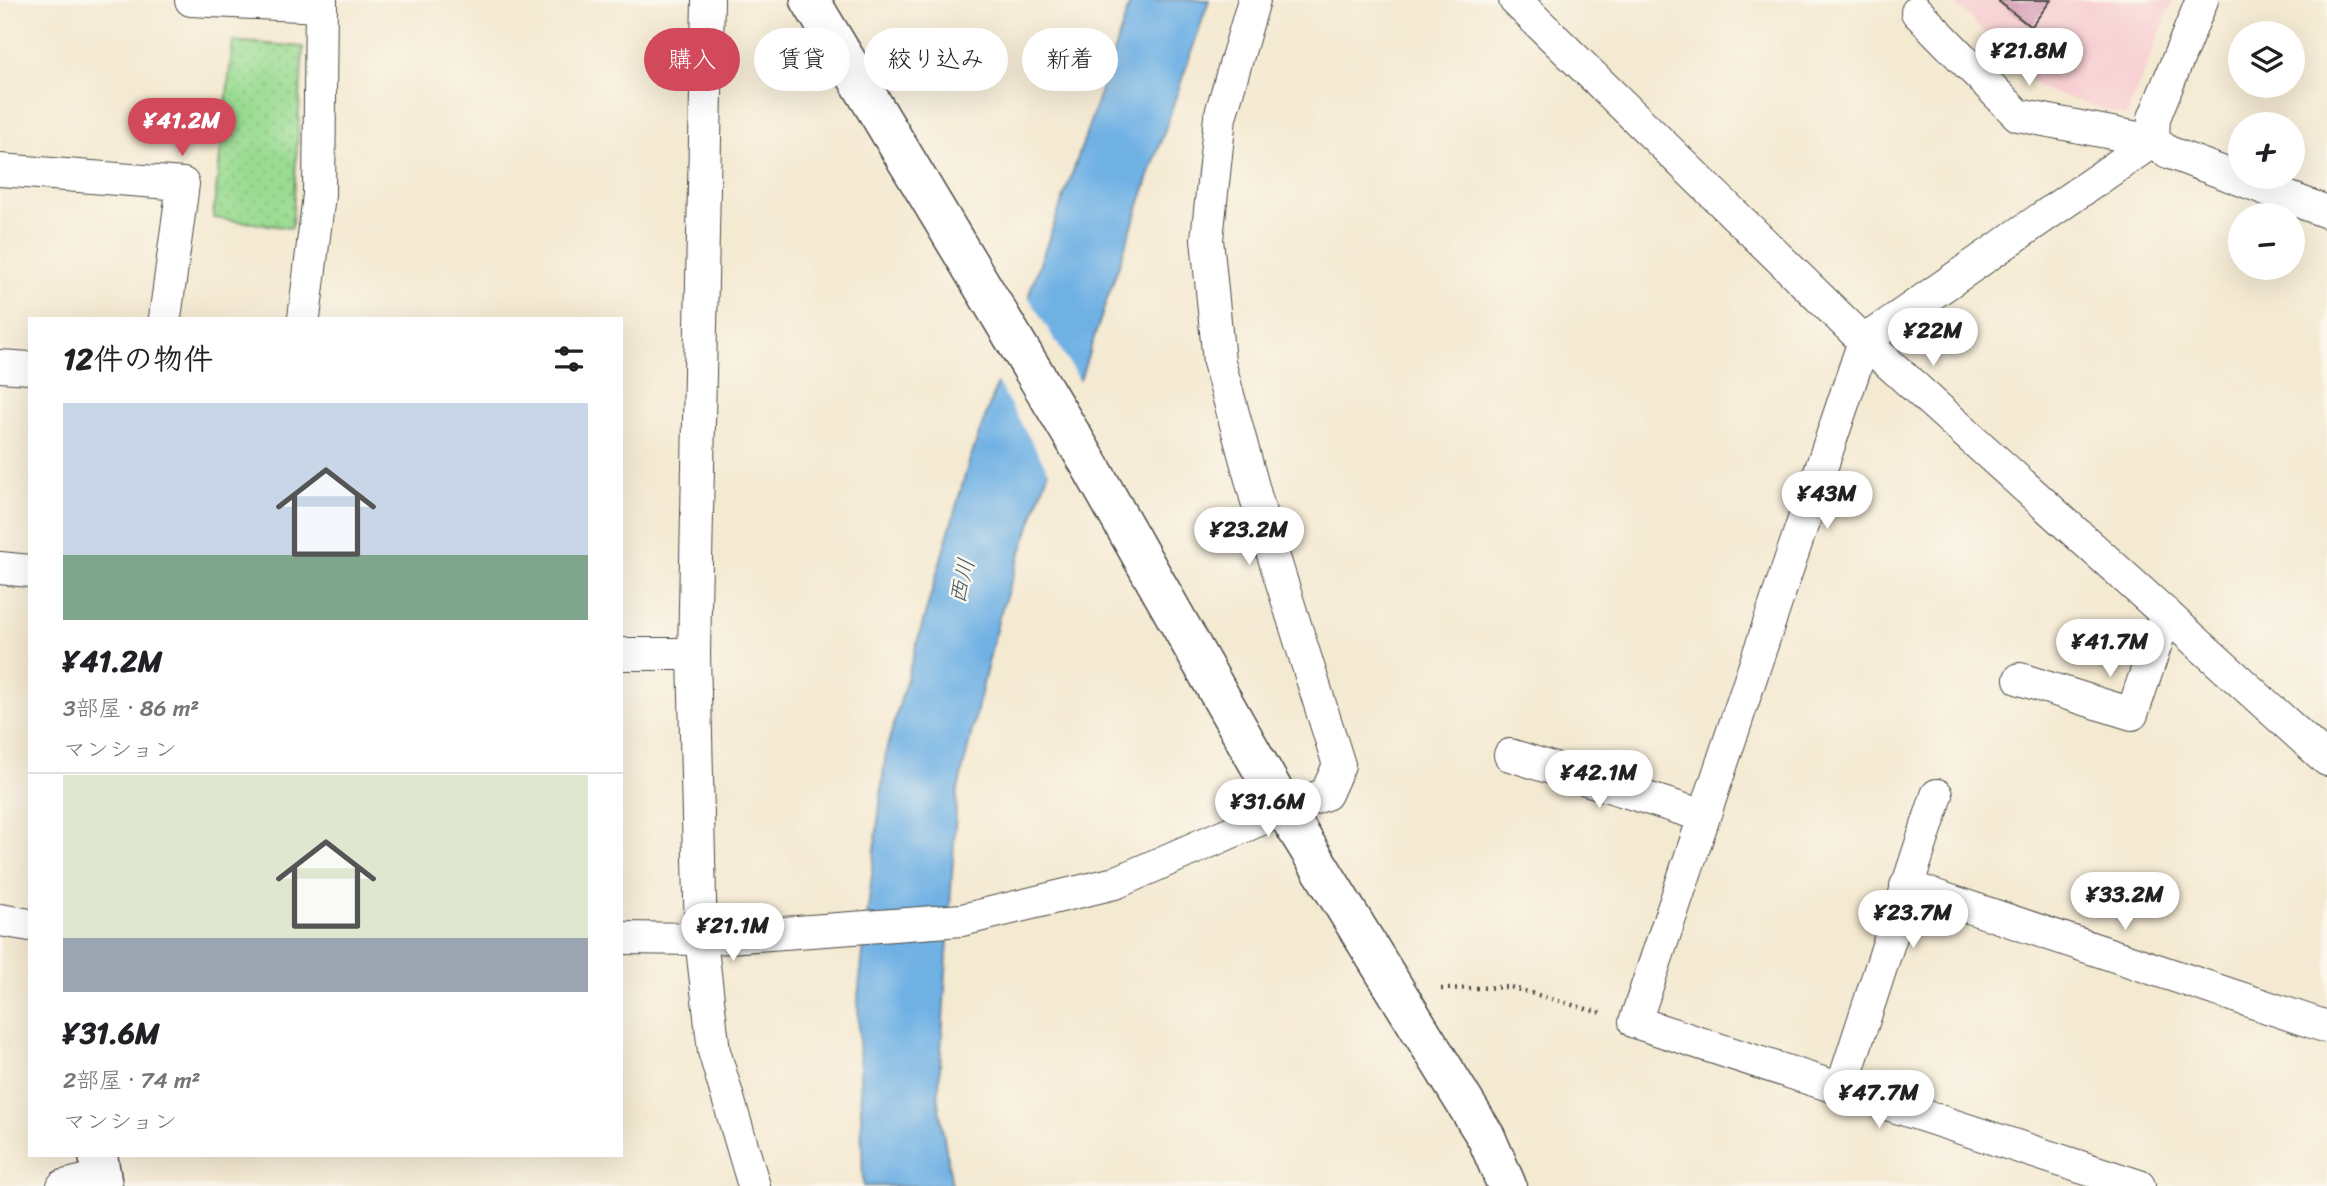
<!DOCTYPE html>
<html lang="ja">
<meta charset="utf-8">
<style>
:root{--surface:#fff;--page:#f6f6f6;--text:#202124;--muted:#757577;--line:#e0e0e0;--accent:#d1495b}
body{margin:0;font-family:Sriracha,"Klee One",sans-serif;background:var(--page);color:var(--text);height:100vh;display:flex;flex-direction:column;font-size:26px;white-space:nowrap}
*{box-sizing:border-box;margin:0}
p{font-size:23px;color:var(--muted)}
.icon{flex:none;width:38px;height:38px;fill:none;stroke:currentColor;stroke-width:2;stroke-linecap:round;stroke-linejoin:round}
.map{position:relative;flex:1;overflow:hidden}
.sheet{position:absolute;left:28px;top:317px;width:595px;height:840px;display:flex;flex-direction:column;background:var(--surface);border-radius:0px;box-shadow:0 7px 28px #0002}
.sheet>*{flex:none}
.banner{position:absolute;left:644px;top:28px;width:665px;height:63px;display:flex;gap:14px}
.controls{position:absolute;left:2228px;top:21px;display:grid;gap:14px}
.controls a{display:grid;place-items:center;width:77px;height:77px;border-radius:50%;background:var(--surface);box-shadow:0 7px 28px #0002;font-size:35px}
.price{position:absolute;translate:-50% -60px;padding:0 16px;border-radius:24px;background:#fff;color:#222;font-size:23px;line-height:46px;filter:drop-shadow(0 2px 4px #0008)}
.price::after{content:'';position:absolute;left:50%;top:42px;width:21px;height:16px;margin-left:-10px;background:inherit;clip-path:polygon(0 0,100% 0,50% 100%)}
.price.active{background:var(--accent);color:#fff}
ul{padding:0;list-style:none}
li{display:grid;align-content:center;gap:14px;height:371px;padding:0 35px}
li+li{border-top:2px solid var(--line)}
li span{display:grid;place-items:center;height:217px;border-radius:0px;color:#555}
li>.icon{margin-inline-start:auto}
span .icon{width:126px;height:126px;fill:#fffc;stroke-width:1}
li b{font-size:30px}
h2{display:flex;justify-content:space-between;align-items:center;height:84px;padding:0 35px;font-size:30px}
.tag{padding:0 24px;border-radius:32px;background:var(--surface);box-shadow:0 7px 28px #0002;font-size:24px;line-height:63px}
.tag.active{background:var(--accent);color:#fff}
.map>svg:first-child{display:block}
</style>
<div class="map">
<svg width="2327" height="1186" viewBox="0 0 2327 1186">
<defs>
<pattern id="green-dots" width="8" height="8" patternUnits="userSpaceOnUse" patternTransform="scale(1.75)"><rect width="8" height="8" fill="#9adb92"/><path d="M2 2h.1M6 6h.1" fill="none" stroke="#85bc7e" stroke-width="1.8" stroke-linecap="round"/></pattern>
</defs>
<rect width="100%" height="100%" fill="#fbf7ec"/>
<filter id="ink" filterUnits="userSpaceOnUse"><feTurbulence type="fractalNoise" baseFrequency=".0143" numOctaves="2"/><feDisplacementMap in="SourceGraphic" scale="14" xChannelSelector="R" yChannelSelector="G"/><feConvolveMatrix kernelMatrix="1 2 1 2 8 2 1 2 1" color-interpolation-filters="sRGB"/></filter>
<filter id="wash" filterUnits="userSpaceOnUse"><feTurbulence type="fractalNoise" baseFrequency=".00686" numOctaves="4" result="noise"/><feDisplacementMap in="SourceGraphic" scale="28" xChannelSelector="R" yChannelSelector="G"/><feGaussianBlur stdDeviation="1.57" result="paint"/><feColorMatrix in="noise" values="0 0 0 0 0 0 0 0 0 0 0 0 0 0 0 0 0 1.4 0 .05"/><feComposite in="paint" operator="in"/></filter>
<g filter="url(#wash)">
<rect width="100%" height="100%" fill="#f4e9d1"/>
<path fill="#f7cfd2" d="M1952,0H2173L2126,117L2039,88Z"/>
<path fill="url(#green-dots)" stroke="#62835e" stroke-width="2" d="M233,41L303,47L292,228L213,218Z"/>
<path fill="#70b1e4" stroke="#4e6e88" stroke-width="2" d="M1131,0H1209L999,617L957,794L938,1101L952,1186H863L858,997L886,751L968,465L1083,143Z"/>
<path fill="#f4e9d1" d="M1026,293L1083,386L1052,477L995,378Z"/>
<g id="blocks">
<path fill="#d59bb3" d="M1997,0H2051L2031,27Z"/>
</g>
</g>
<g filter="url(#ink)">
<use href="#blocks" fill-opacity="0" stroke="#494844" stroke-width="2"/>
<g fill="none" stroke-linecap="round" stroke-linejoin="round">
<defs>
<g id="minor">
<path d="M191,0L321,6"/>
<path d="M708,0L694,654L701,939L714,1051L754,1186"/>
<path d="M1515,0L1864,341L2327,760"/>
<path d="M2202,0L2154,118L2153,141L2168,152L2327,212"/>
<path d="M1917,12L2018,115L2153,141"/>
<path d="M0,170L183,184L165,318"/>
<path d="M304,318L319,195L321,0"/>
<path d="M0,366L30,368"/>
<path d="M0,568L30,571"/>
<path d="M621,654H694"/>
<path d="M2020,679L2132,714L2166,614"/>
<path d="M1510,755L1704,816"/>
<path d="M1906,886L2327,1027"/>
<path d="M0,920L30,925"/>
<path d="M621,938L701,939L962,920L1115,883L1284,809L1326,794L1339,765L1261,516L1219,362L1207,239L1220,117L1254,0"/>
<path d="M1841,1090L1937,795"/>
<path d="M63,1186L101,1177"/>
<path d="M2139,1186L1635,1022L1864,341L2153,141"/>
</g>
<g id="tertiary">
<path d="M810,0L1088,462L1284,809L1486,1137L1507,1186"/>
<path d="M98,1155L103,1186"/>
</g>
</defs>
<use href="#minor" stroke="#494844" stroke-width="34"/>
<use href="#tertiary" stroke="#494844" stroke-width="41"/>
<path stroke="#494844" stroke-width="4.5" stroke-dasharray="2 5" stroke-linecap="butt" d="M1441,989L1510,987L1604,1014"/>
<use href="#minor" stroke="#fff" stroke-width="32"/>
<use href="#tertiary" stroke="#fff" stroke-width="38"/>
</g>
</g>
<g text-anchor="middle" dominant-baseline="central" stroke-width="5" stroke-linejoin="round" paint-order="stroke">
<g font-size="23" font-style="italic" fill="#435a6c" stroke="#fbf7ec">
<text transform="translate(962 581) rotate(-77)">西川</text>
</g>
</g>
</svg>
<div class="controls">
<a><svg class="icon" aria-label="layers" viewBox="0 0 24 24"><path d="M12 4l9 5-9 5-9-5zM3 14l9 5 9-5"/></svg></a>
<a>+</a>
<a>−</a>
</div>
<b class="price" style="left:2029px;top:88px">¥21.8M</b>
<b class="price active" style="left:182px;top:158px">¥41.2M</b>
<b class="price" style="left:1933px;top:368px">¥22M</b>
<b class="price" style="left:1827px;top:531px">¥43M</b>
<b class="price" style="left:1249px;top:567px">¥23.2M</b>
<b class="price" style="left:2110px;top:679px">¥41.7M</b>
<b class="price" style="left:1599px;top:810px">¥42.1M</b>
<b class="price" style="left:1268px;top:839px">¥31.6M</b>
<b class="price" style="left:2125px;top:932px">¥33.2M</b>
<b class="price" style="left:1913px;top:950px">¥23.7M</b>
<b class="price" style="left:733px;top:963px">¥21.1M</b>
<b class="price" style="left:1879px;top:1130px">¥47.7M</b>
<div class="banner">
<a class="tag active">購入</a>
<a class="tag">賃貸</a>
<a class="tag">絞り込み</a>
<a class="tag">新着</a>
</div>
<section class="sheet">
<h2>12件の物件<svg class="icon" aria-label="filters" viewBox="0 0 24 24"><path d="M4 7h16M4 17h16"/><circle cx="9" cy="7" r="2"/><circle cx="15" cy="17" r="2"/></svg></h2>
<ul>
<li><span style="background:linear-gradient(#c9d6e8 70%,#7fa58c 0)"><svg class="icon" aria-label="home" viewBox="0 0 24 24"><path d="M3 11l9-7 9 7M6 9v11h12V9"/></svg></span><div><b>¥41.2M</b><p>3部屋 · 86 m²</p><p>マンション</p></div></li>
<li><span style="background:linear-gradient(#dfe7d0 75%,#9aa5b1 0)"><svg class="icon" aria-label="home" viewBox="0 0 24 24"><path d="M3 11l9-7 9 7M6 9v11h12V9"/></svg></span><div><b>¥31.6M</b><p>2部屋 · 74 m²</p><p>マンション</p></div></li>
</ul>
</section>
</div>
